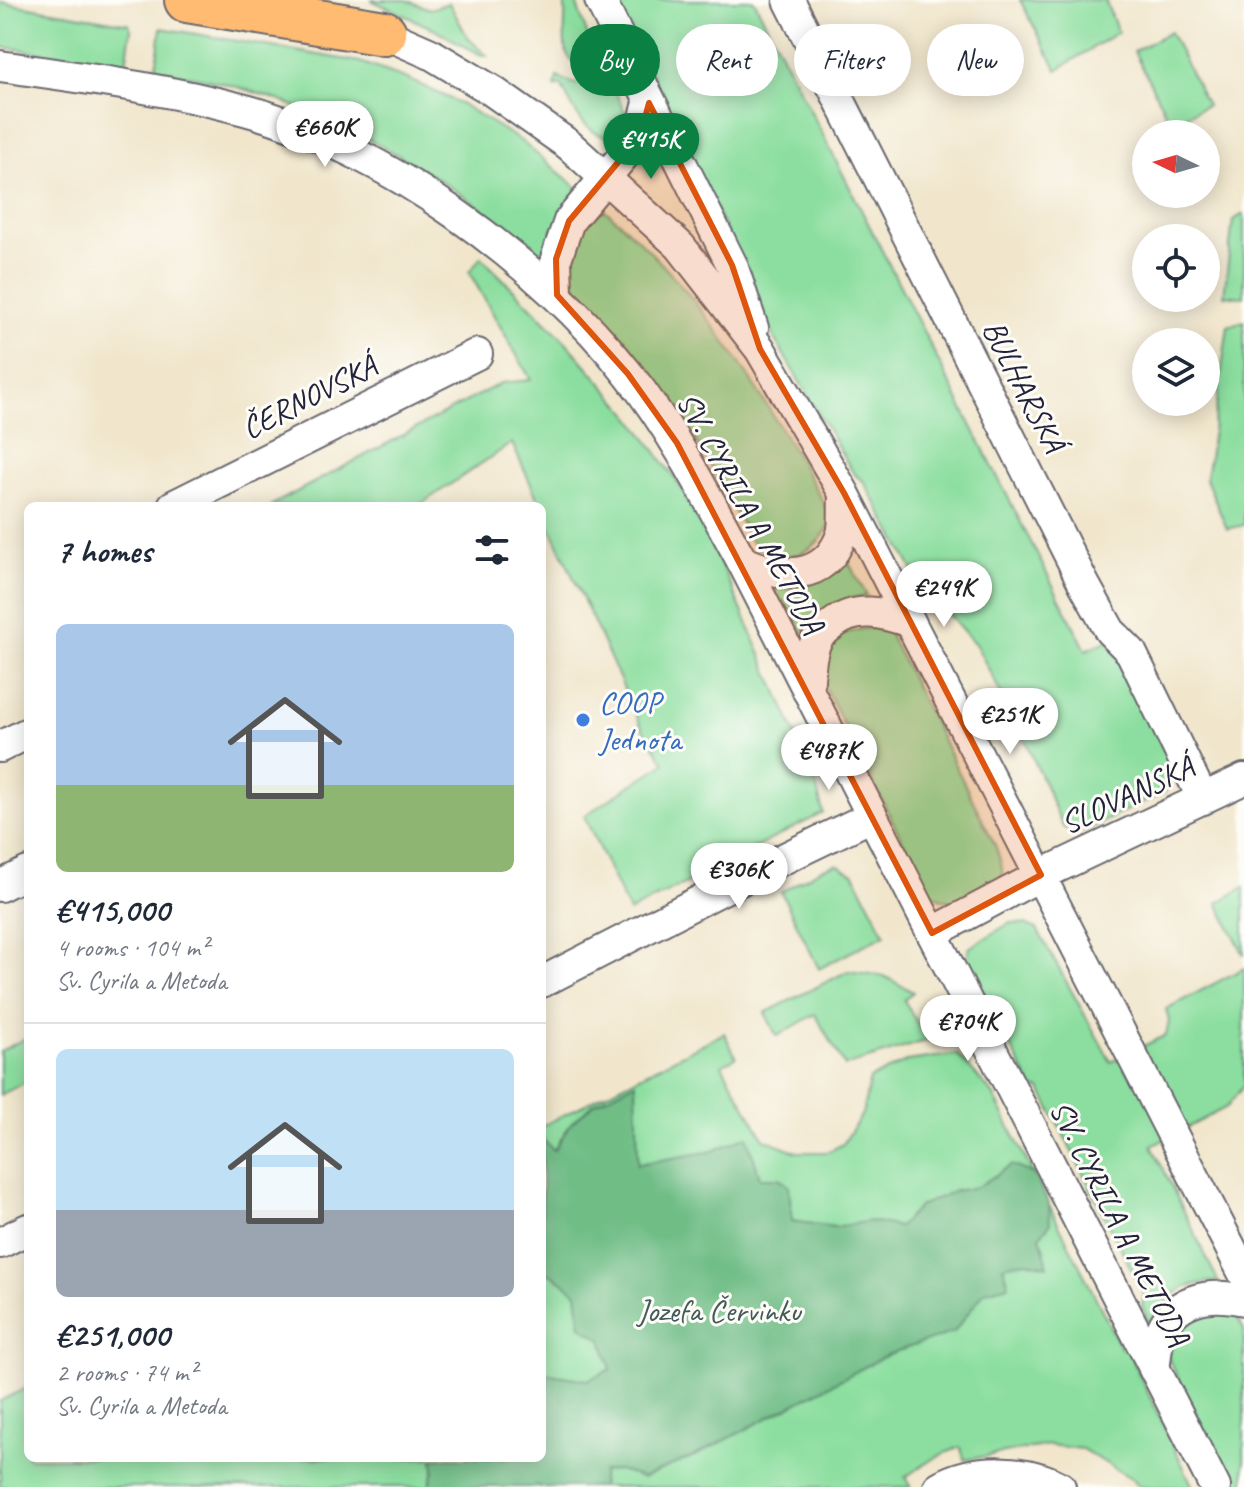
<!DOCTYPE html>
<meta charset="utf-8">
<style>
:root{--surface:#fff;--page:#f2f2f3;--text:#1f2937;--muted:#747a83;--line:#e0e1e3;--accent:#0b8043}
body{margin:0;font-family:Caveat,sans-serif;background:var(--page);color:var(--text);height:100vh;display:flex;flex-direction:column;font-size:30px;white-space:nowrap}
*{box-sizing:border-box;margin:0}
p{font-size:26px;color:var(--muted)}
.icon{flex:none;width:44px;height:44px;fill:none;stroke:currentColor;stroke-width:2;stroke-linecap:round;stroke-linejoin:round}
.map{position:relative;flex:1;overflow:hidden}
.panel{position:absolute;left:24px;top:502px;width:522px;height:960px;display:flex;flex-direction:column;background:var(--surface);border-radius:12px;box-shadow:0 4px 20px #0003}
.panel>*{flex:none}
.hud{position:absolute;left:570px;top:24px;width:554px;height:72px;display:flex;gap:16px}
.needle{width:52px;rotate:275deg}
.fabs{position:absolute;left:1132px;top:120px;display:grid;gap:16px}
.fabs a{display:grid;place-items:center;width:88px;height:88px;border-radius:50%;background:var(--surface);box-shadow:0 4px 20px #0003;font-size:40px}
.price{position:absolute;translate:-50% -68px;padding:0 18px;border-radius:28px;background:#fff;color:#222;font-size:26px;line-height:52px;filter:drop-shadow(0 2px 4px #0008)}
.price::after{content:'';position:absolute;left:50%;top:48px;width:24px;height:18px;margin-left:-12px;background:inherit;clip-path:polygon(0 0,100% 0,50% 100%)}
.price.on{background:var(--accent);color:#fff}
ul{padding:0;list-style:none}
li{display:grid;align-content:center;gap:16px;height:424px;padding:0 32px}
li+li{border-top:2px solid var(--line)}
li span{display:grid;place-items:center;height:248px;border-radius:12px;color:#555}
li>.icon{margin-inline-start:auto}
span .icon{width:144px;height:144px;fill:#fffc;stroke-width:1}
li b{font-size:34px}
h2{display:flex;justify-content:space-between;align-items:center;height:96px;padding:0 32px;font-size:34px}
.chip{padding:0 28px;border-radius:36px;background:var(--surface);box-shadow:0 4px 20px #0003;font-size:28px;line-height:72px}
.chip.on{background:var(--accent);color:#fff}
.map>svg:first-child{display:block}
</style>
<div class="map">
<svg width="1244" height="1487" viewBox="0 0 1244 1487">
<rect width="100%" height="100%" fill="#fdfcf7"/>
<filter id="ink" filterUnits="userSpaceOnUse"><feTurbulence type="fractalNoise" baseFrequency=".0125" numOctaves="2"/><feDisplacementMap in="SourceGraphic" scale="16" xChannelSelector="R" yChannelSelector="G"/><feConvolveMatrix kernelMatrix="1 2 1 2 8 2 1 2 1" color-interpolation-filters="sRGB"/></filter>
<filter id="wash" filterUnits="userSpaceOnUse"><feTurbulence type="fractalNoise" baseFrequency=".006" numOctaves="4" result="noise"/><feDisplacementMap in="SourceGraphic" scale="32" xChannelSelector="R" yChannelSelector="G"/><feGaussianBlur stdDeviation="1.8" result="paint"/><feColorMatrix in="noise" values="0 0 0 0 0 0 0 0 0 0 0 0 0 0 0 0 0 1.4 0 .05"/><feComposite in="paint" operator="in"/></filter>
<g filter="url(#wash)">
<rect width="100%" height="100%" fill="#f1e6cc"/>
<g fill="#8bde9f" stroke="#56806d" stroke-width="2">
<path d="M371,0H406L430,9L449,3L468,38L487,56H483L432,28Z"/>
<path d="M564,0H575L596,59L589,66C551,65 570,23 564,0Z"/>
<path d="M616,0H754L1086,650L1109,640L1174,769L1165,792L1084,831H1070L1063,827L1027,744L976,645L919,581L864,482L854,474L774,338L726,231Z"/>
<path d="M1020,0H1105L1118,32L1057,70Z"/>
<path d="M0,2L129,24L131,30L126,64L0,47Z"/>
<path d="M161,28L360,62L410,80L461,104L521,141L579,189L542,256C451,179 350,119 234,86C209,79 182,75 156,69Z"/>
<path d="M1170,32L1207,105L1171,124L1134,51Z"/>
<path d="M557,77C577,86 589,89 610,80L626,114L622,130L611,137C584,136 572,106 561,85L555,87Z"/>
<path d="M605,210C702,290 767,401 827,509L831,523C813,557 781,569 751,541C720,485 692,427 653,376C641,360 627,344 614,328C601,312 577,297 572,276C567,250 581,219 605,210Z"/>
<path d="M1244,214V297L1224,295L1233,220Z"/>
<path d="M481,257L566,342L632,418L699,513L814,776L823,813L629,912L584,816L665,763L642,728L512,443L418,506H270L501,383L531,380L469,272Z"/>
<path d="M1244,321V525L1227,529L1206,479L1228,326Z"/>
<path d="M846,558L867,596C837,599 816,611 800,637H797L774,591L775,589C810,590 821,581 846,558Z"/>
<path d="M873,628L889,633L995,845C998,854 1004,867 1002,877C999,886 991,889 983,893C960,904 951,905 929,893L822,682C827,646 832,630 873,628Z"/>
<path d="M837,864L854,874L885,934L819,969L781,892L823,868Z"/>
<path d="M1244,887V955L1218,903Z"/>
<path d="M1010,923L1025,924L1037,929L1111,1062L1166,1035L1169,1021L1166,1009L1244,968V1085L1227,1107L1152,1146L1218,1281C1182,1283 1169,1294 1149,1324L1142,1306L1144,1294L1041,1090L1032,1087L967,963L969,948Z"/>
<path d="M848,971L884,976L913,992L904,1000L920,1028H932L935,1038L845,1066L815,1014L777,1036L765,1013Z"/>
<path d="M724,1033L736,1057L722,1065L764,1139L797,1152H828L843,1144L862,1114L870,1079L907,1061L957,1054L993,1094L1121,1348L1127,1349L1193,1487H1139L1134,1480L1082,1449L1049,1445L965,1460L960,1447L936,1457L905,1477L911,1487H0V1401L28,1387V1458H542V1126Z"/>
<path d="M28,1037V1081L0,1095V1051Z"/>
<path d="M1212,1309L1235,1312L1244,1330V1487H1233L1168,1358C1174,1331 1186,1317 1212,1309Z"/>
</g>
<path fill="#70bd86" stroke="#497060" stroke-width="2" d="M636,1082L638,1164L713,1151L747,1136L760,1178H779L789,1186L792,1221L835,1227L871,1221L899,1227L921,1205L955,1191L977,1187L1011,1165L1034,1174L1049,1204L1050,1224L1040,1236L1048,1266L1026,1261L1003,1266L1009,1285L985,1291L954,1332L889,1354L699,1454L642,1478L618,1470L603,1472L601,1487H429L434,1470L433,1458H542V1376L545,1373L588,1380L611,1369L602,1340L581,1326L577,1293L553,1275L542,1272V1139L554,1150L571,1123L593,1104Z"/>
</g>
<g filter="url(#ink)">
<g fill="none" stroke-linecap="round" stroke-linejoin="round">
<defs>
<g id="minor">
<path d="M600,0L732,265L753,328"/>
<path d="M789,0L1084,584L1110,631L1131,652L1203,799"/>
<path d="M365,25L431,54L491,90L569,145L680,246L760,349L844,493L1244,1274"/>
<path d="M0,66C82,78 164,88 245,110C383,147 541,262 629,375C674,432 707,497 742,561L1215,1487"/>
<path d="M557,295L556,259L569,221L640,136L649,103"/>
<path d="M173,506L477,354"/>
<path d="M742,561C780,578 825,583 842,534C845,523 843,508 844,496"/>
<path d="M808,691C810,674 809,651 819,636C821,632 829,628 833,624C857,605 884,613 910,622"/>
<path d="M0,747L28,733"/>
<path d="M0,886L28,872"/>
<path d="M932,933L1041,875L1244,779"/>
<path d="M542,982L758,871L872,816"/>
<path d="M0,1243L28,1229"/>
<path d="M1154,1369C1156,1359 1156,1347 1159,1337C1172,1298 1209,1292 1244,1300"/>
<path d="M939,1487C974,1467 1025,1468 1060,1487"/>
</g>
<path id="primary" d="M187,0L384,33"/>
</defs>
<use href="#minor" stroke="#6a676e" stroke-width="34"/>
<use href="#primary" stroke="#6a676e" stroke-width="48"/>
<use href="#minor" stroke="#fff" stroke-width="30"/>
<use href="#primary" stroke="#ffbb71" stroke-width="44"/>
</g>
</g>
<path fill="#de560e" fill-opacity="0.2" stroke="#de560e" stroke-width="6" stroke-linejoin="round" d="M649,103L732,265L760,349L844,493L1041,875L932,933L677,443L628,374L557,295L556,259L569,221L640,136Z"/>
<circle fill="#3f7fe0" stroke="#fdfcf7" stroke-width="3" cx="583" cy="720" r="8"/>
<g text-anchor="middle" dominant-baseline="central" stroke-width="6" stroke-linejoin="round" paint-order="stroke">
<g font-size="32" fill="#22223b" stroke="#fdfcf7">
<text transform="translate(1024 386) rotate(63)">BULHARSKÁ</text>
<text transform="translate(309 397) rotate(-27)">ČERNOVSKÁ</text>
<text transform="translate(751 513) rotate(61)">SV. CYRILA A METODA</text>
<text transform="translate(1127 795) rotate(-25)">SLOVANSKÁ</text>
<text transform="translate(1120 1223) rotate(63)">SV. CYRILA A METODA</text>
</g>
<g font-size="32" fill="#366cbe" stroke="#fdfcf7" text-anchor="start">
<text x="599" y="702">COOP<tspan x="599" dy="37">Jednota</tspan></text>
</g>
<g font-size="32" fill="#425a59" stroke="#fdfcf7">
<text x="719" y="1310">Jozefa Červinku</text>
</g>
</g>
</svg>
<div class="fabs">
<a><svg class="needle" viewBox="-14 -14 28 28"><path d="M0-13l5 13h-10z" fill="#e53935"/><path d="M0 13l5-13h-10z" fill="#747a83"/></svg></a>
<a><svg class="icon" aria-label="locate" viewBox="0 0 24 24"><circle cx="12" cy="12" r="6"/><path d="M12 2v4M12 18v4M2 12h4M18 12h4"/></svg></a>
<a><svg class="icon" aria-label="layers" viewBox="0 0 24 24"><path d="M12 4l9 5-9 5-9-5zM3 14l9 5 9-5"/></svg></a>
</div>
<b class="price" style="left:325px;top:169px">€660K</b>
<b class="price on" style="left:651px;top:181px">€415K</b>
<b class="price" style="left:944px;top:629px">€249K</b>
<b class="price" style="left:1010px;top:756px">€251K</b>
<b class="price" style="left:829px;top:792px">€487K</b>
<b class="price" style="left:739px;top:911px">€306K</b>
<b class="price" style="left:968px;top:1063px">€704K</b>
<div class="hud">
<a class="chip on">Buy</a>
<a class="chip">Rent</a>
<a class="chip">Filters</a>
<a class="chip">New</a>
</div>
<section class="panel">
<h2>7 homes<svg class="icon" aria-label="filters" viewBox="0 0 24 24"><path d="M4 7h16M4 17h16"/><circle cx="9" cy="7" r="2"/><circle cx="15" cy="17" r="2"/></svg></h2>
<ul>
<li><span style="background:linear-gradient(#a9c7e8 65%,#8fb573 0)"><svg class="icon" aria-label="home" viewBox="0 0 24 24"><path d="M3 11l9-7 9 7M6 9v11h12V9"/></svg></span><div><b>€415,000</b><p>4 rooms · 104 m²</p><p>Sv. Cyrila a Metoda</p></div></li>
<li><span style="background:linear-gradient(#bfe0f5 65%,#9aa5b1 0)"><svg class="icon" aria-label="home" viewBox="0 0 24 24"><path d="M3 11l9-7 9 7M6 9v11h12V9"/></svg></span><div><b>€251,000</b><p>2 rooms · 74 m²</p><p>Sv. Cyrila a Metoda</p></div></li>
</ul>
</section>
</div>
